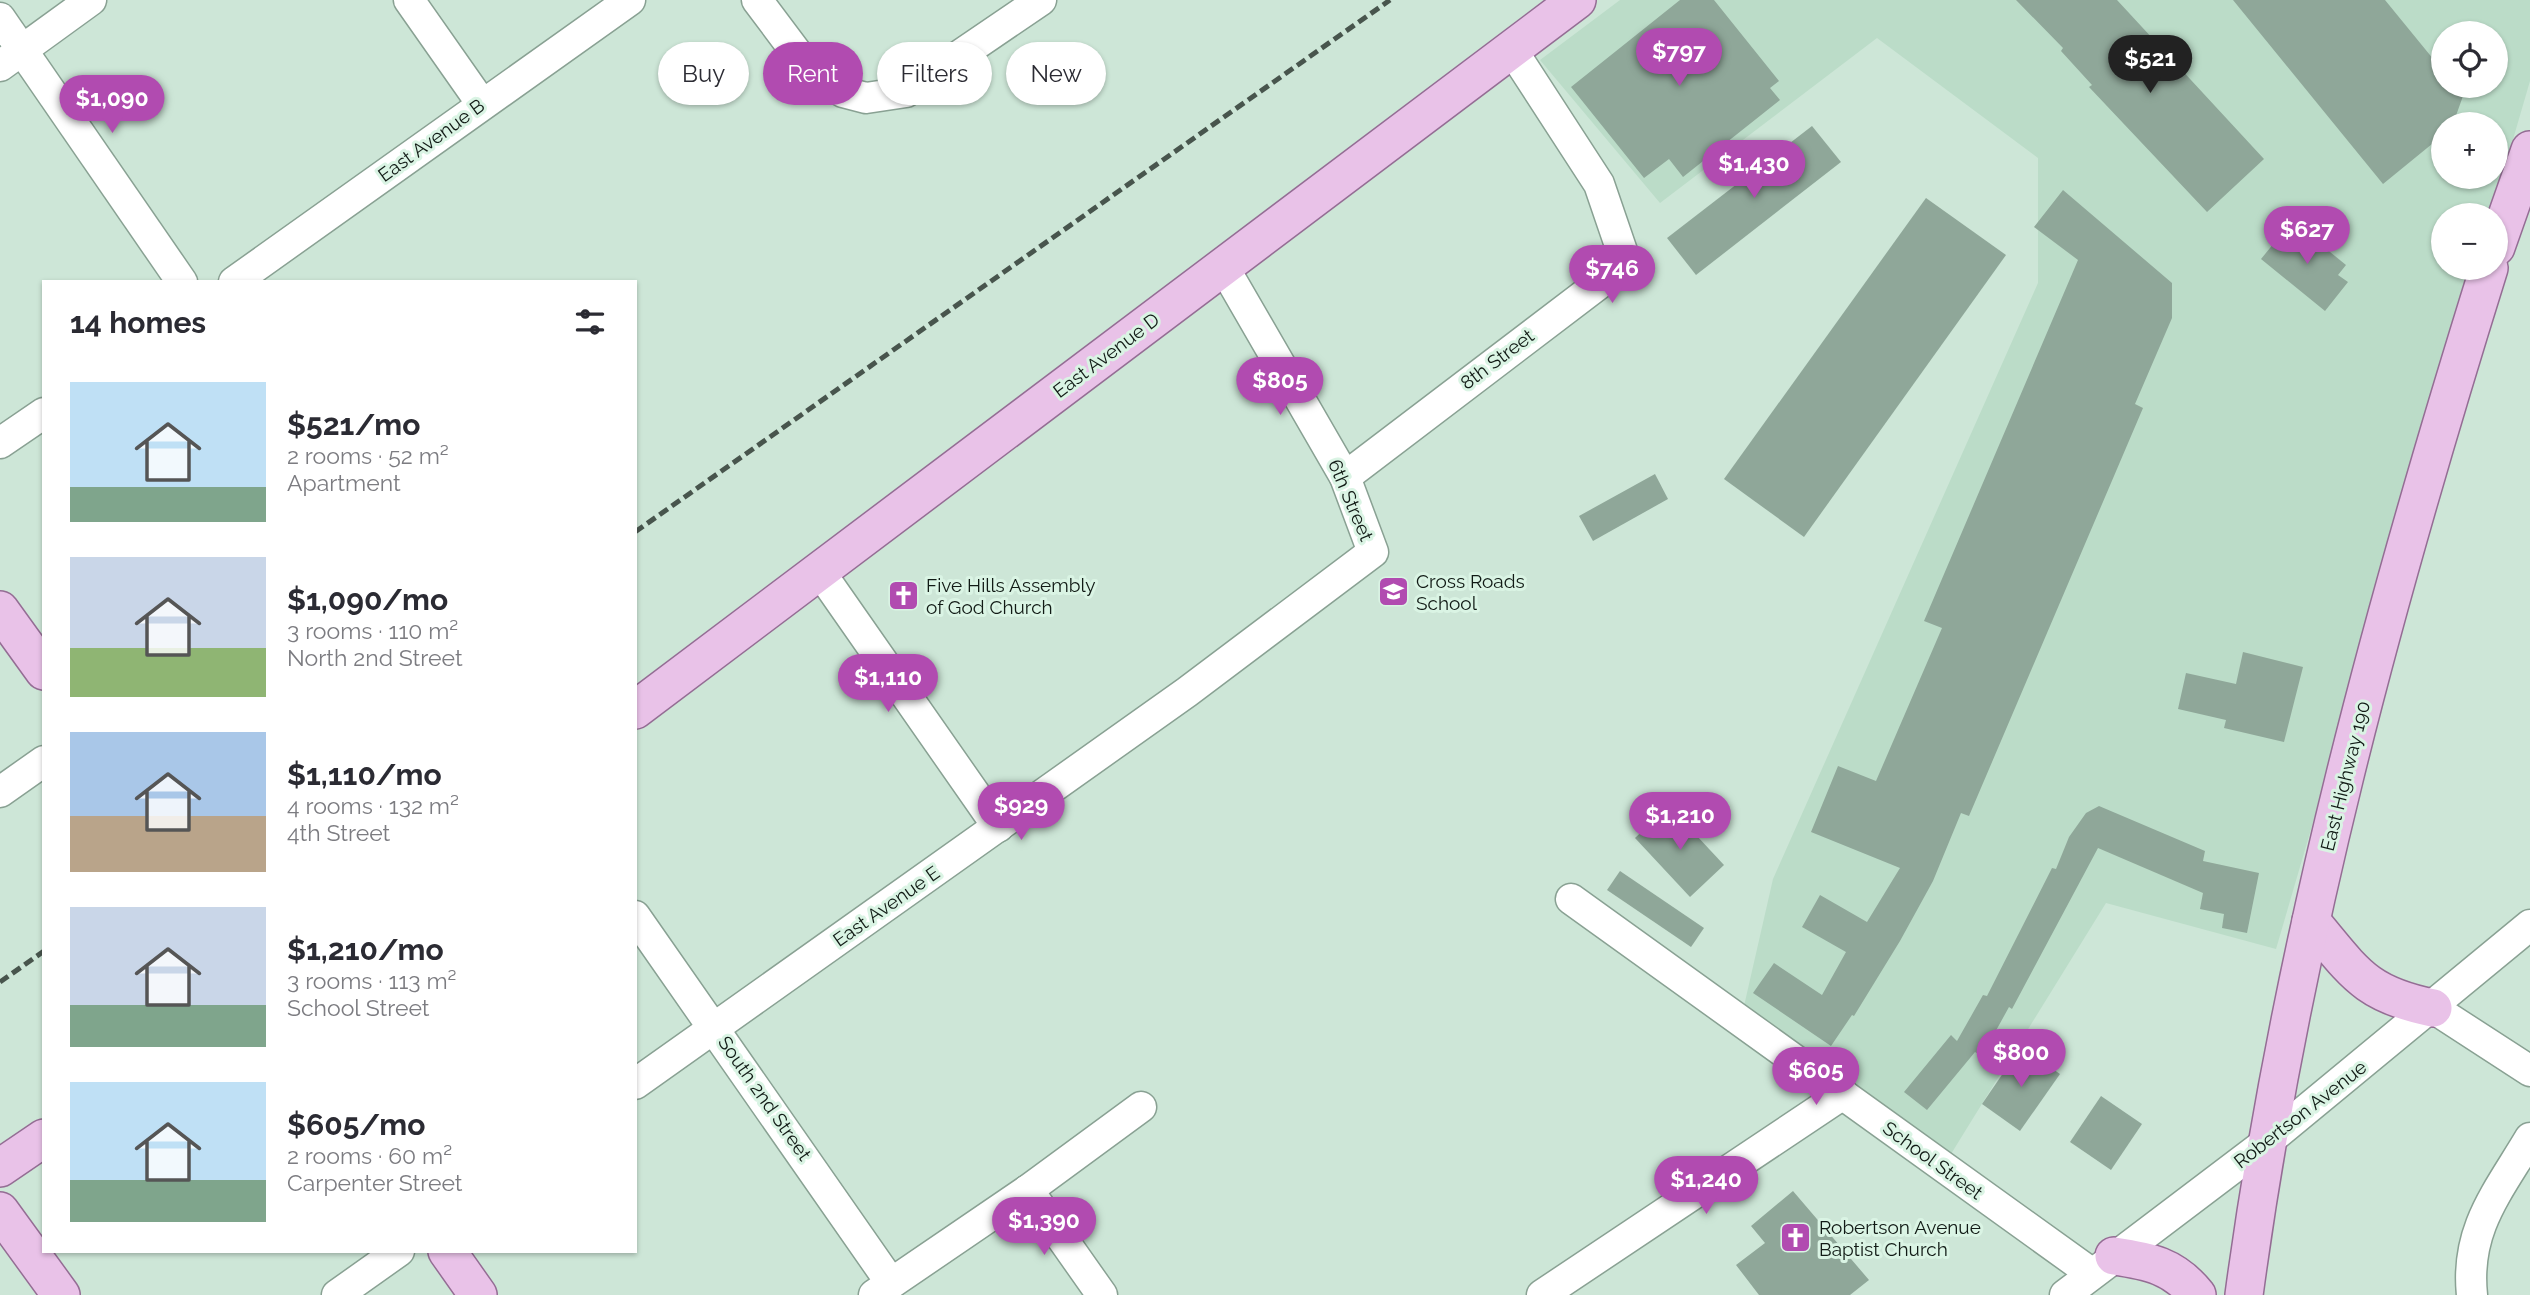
<!DOCTYPE html>
<meta charset="utf-8">
<style>
:root{--surface:#fff;--page:#f7f7f7;--text:#2b2b33;--muted:#7c7c81;--accent:#b14bb0}
body{margin:0;font-family:Raleway,sans-serif;background:var(--page);color:var(--text);height:100vh;display:flex;flex-direction:column;font-size:26px;white-space:nowrap}
*{box-sizing:border-box;margin:0}
p{font-size:23px;color:var(--muted)}
.icon{flex:none;width:38px;height:38px;fill:none;stroke:currentColor;stroke-width:2;stroke-linecap:round;stroke-linejoin:round}
.map{position:relative;flex:1;overflow:hidden}
.details{position:absolute;left:42px;top:280px;width:595px;height:973px;display:flex;flex-direction:column;background:var(--surface);border-radius:0px;box-shadow:0 2px 5px #0004}
.details>*{flex:none}
.banner{position:absolute;left:658px;top:42px;width:665px;height:63px;display:flex;gap:14px}
.tools{position:absolute;left:2431px;top:21px;display:grid;gap:14px}
.tools a{display:grid;place-items:center;width:77px;height:77px;border-radius:50%;background:var(--surface);box-shadow:0 2px 5px #0004;font-size:35px}
.price{position:absolute;translate:-50% -60px;padding:0 16px;border-radius:24px;background:var(--accent);color:#fff;font-size:23px;line-height:46px;filter:drop-shadow(0 2px 4px #0008)}
.price::after{content:'';position:absolute;left:50%;top:42px;width:21px;height:16px;margin-left:-10px;background:inherit;clip-path:polygon(0 0,100% 0,50% 100%)}
.price.on{background:#222;color:#fff}
ul{padding:0;list-style:none}
li{display:flex;align-items:center;gap:21px;height:175px;padding:0 28px}
li span{display:grid;place-items:center;flex:none;width:196px;height:140px;border-radius:0px;color:#555}
li>.icon{margin-inline-start:auto}
span .icon{width:84px;height:84px;fill:#fffc;stroke-width:1}
li b{font-size:30px}
h2{display:flex;justify-content:space-between;align-items:center;height:84px;padding:0 28px;font-size:30px}
.chip{padding:0 24px;border-radius:32px;background:var(--surface);box-shadow:0 2px 5px #0004;font-size:24px;line-height:63px}
.chip.on{background:var(--accent);color:#fff}
.map>svg:first-child{display:block}
</style>
<div class="map">
<svg width="2530" height="1295" viewBox="0 0 2530 1295">
<rect width="100%" height="100%" fill="#cde6d7"/>
<path fill="#bbdcc8" fill-rule="evenodd" d="M1620,0H2530V81L2491,215H2443V268H2475L2276,949L2106,903L1951,1154L1744,1006L1773,879L2038,283V158L1877,38L1660,203L1540,60ZM2443,33H2496V86H2443ZM2443,124H2496V177H2443Z"/>
<g fill="#8fa799">
<path d="M1680,0H1714L1779,81L1770,88L1780,100L1683,177L1669,159L1644,178L1571,87Z"/>
<path d="M2016,0H2117L2264,159L2207,212L2089,87L2092,85L2061,51L2063,48Z"/>
<path d="M2233,0H2385L2443,71V86H2455L2463,96L2453,124H2443V135L2383,184Z"/>
<path d="M1812,126L1841,162L1696,275L1667,238Z"/>
<path d="M2063,190L2172,283V318L2135,404L2143,408L1969,816L1961,813L1933,881L1900,941L1854,1016L1852,1015L1831,1046L1753,993L1774,963L1822,995L1846,952L1802,927L1820,895L1867,922L1900,868L1811,832L1838,766L1876,781L1942,628L1924,621L2078,260L2034,227Z"/>
<path d="M1926,198L2006,255L1804,537L1724,479Z"/>
<path d="M2292,221L2346,265L2338,275L2348,282L2325,311L2261,259Z"/>
<path d="M1655,474L1668,499L1593,541L1579,516Z"/>
<path d="M2243,652L2303,667L2284,742L2224,728L2226,720L2178,709L2186,673L2236,684Z"/>
<path d="M1669,806L1724,865L1690,897L1635,838Z"/>
<path d="M2099,806L2205,851L2203,861L2259,873L2247,933L2222,928L2224,914L2200,909L2203,893L2098,848L2012,1009L2009,1007L1982,1056L1975,1052L1927,1110L1904,1092L1951,1035L1957,1041L1983,995L1987,996L2052,868L2056,869L2069,837L2086,813Z"/>
<path d="M1620,871L1704,928L1691,947L1607,890Z"/>
<path d="M2021,1047L2060,1074L2020,1131L1982,1104Z"/>
<path d="M2101,1096L2142,1124L2111,1170L2070,1142Z"/>
<path d="M1793,1191L1869,1280L1850,1295H1759L1736,1265L1765,1243L1751,1226Z"/>
</g>
<g fill="none" stroke-linecap="round" stroke-linejoin="round">
<defs>
<g id="minor">
<path d="M409,0L482,104"/>
<path d="M757,0L811,72L843,92L866,98L906,92L1041,0"/>
<path d="M0,18L182,282"/>
<path d="M0,66L91,0"/>
<path d="M234,282L630,0"/>
<path d="M0,443L44,413"/>
<path d="M1345,477L1621,267L1624,257L1599,184L1512,50"/>
<path d="M820,572L998,827"/>
<path d="M0,792L44,761"/>
<path d="M1571,899L2091,1273"/>
<path d="M635,916L891,1283"/>
<path d="M2433,1008L2530,1071"/>
<path d="M635,1084L1187,692L1373,552L1345,477L1223,266"/>
<path d="M1028,1190L1102,1295"/>
<path d="M337,1295L399,1251"/>
<path d="M874,1295L1028,1190L1141,1107"/>
<path d="M1542,1295L1843,1094"/>
<path d="M2065,1295L2267,1142L2530,925"/>
<path d="M2472,1295C2465,1229 2498,1192 2530,1138"/>
</g>
<g id="major">
<path d="M2496,247L2530,150"/>
<path d="M0,610L44,671"/>
<path d="M635,710L1577,0"/>
<path d="M2311,921C2354,972 2364,994 2433,1008"/>
<path d="M0,1168L44,1138"/>
<path d="M0,1211L61,1295"/>
<path d="M447,1251L478,1295"/>
<path d="M2114,1256C2149,1261 2174,1266 2197,1295"/>
<path d="M2244,1295C2291,945 2384,604 2489,268"/>
</g>
</defs>
<use href="#minor" stroke="#89a193" stroke-width="33"/>
<use href="#major" stroke="#946d94" stroke-width="40"/>
<use href="#minor" stroke="#fff" stroke-width="30"/>
<use href="#major" stroke="#e9c2e8" stroke-width="37"/>
<g stroke="#48554d" stroke-width="5" stroke-dasharray="10 5" stroke-linecap="butt">
<path d="M635,532L1390,0"/>
<path d="M0,982L44,951"/>
</g>
</g>
<defs>
<symbol id="school-square" viewBox="-11 -11 22 22"><rect x="-9" y="-9" width="18" height="18" rx="4" fill="#b14bb0" stroke="#daf4e4"/><path d="M0-5L7-2L0 1L-7-2ZM-4 1L0 2.5L4 1V4Q0 6-4 4Z" fill="#fff"/></symbol>
<symbol id="church-square" viewBox="-11 -11 22 22"><rect x="-9" y="-9" width="18" height="18" rx="4" fill="#b14bb0" stroke="#daf4e4"/><path d="M-1.2-6h2.4v3.5h3.3v2.4h-3.3V6h-2.4V-.1h-3.3v-2.4h3.3Z" fill="#fff"/></symbol>
</defs>
<g fill-rule="evenodd">
<use href="#school-square" x="1376" y="574" width="35" height="35"/>
<use href="#church-square" x="886" y="578" width="35" height="35"/>
<use href="#church-square" x="1778" y="1220" width="35" height="35"/>
</g>
<g text-anchor="middle" dominant-baseline="central" stroke-width="6" stroke-linejoin="round" paint-order="stroke">
<g font-size="19" fill="#111a15" stroke="#daf4e4">
<text transform="translate(431 140) rotate(-36)">East Avenue B</text>
<text transform="translate(1106 355) rotate(-37)">East Avenue D</text>
<text transform="translate(1497 359) rotate(-37)">8th Street</text>
<text transform="translate(1351 500) rotate(67)">6th Street</text>
<text transform="translate(2345 776) rotate(-76)">East Highway 190</text>
<text transform="translate(886 906) rotate(-35)">East Avenue E</text>
<text transform="translate(765 1098) rotate(55)">South 2nd Street</text>
<text transform="translate(2300 1114) rotate(-38)">Robertson Avenue</text>
<text transform="translate(1933 1160) rotate(36)">School Street</text>
</g>
<g font-size="19" fill="#111a15" stroke="#daf4e4" text-anchor="start">
<text x="1416" y="581">Cross Roads<tspan x="1416" dy="22">School</tspan></text>
<text x="926" y="585">Five Hills Assembly<tspan x="926" dy="22">of God Church</tspan></text>
<text x="1819" y="1227">Robertson Avenue<tspan x="1819" dy="22">Baptist Church</tspan></text>
</g>
</g>
</svg>
<div class="tools">
<a><svg class="icon" aria-label="locate" viewBox="0 0 24 24"><circle cx="12" cy="12" r="6"/><path d="M12 2v4M12 18v4M2 12h4M18 12h4"/></svg></a>
<a>+</a>
<a>−</a>
</div>
<b class="price" style="left:1679px;top:88px">$797</b>
<b class="price on" style="left:2150px;top:95px">$521</b>
<b class="price" style="left:112px;top:135px">$1,090</b>
<b class="price" style="left:1754px;top:200px">$1,430</b>
<b class="price" style="left:2307px;top:266px">$627</b>
<b class="price" style="left:1612px;top:305px">$746</b>
<b class="price" style="left:1280px;top:417px">$805</b>
<b class="price" style="left:888px;top:714px">$1,110</b>
<b class="price" style="left:1021px;top:842px">$929</b>
<b class="price" style="left:1680px;top:852px">$1,210</b>
<b class="price" style="left:2021px;top:1089px">$800</b>
<b class="price" style="left:1816px;top:1107px">$605</b>
<b class="price" style="left:1706px;top:1216px">$1,240</b>
<b class="price" style="left:1044px;top:1257px">$1,390</b>
<div class="banner">
<a class="chip">Buy</a>
<a class="chip on">Rent</a>
<a class="chip">Filters</a>
<a class="chip">New</a>
</div>
<section class="details">
<h2>14 homes<svg class="icon" aria-label="filters" viewBox="0 0 24 24"><path d="M4 7h16M4 17h16"/><circle cx="9" cy="7" r="2"/><circle cx="15" cy="17" r="2"/></svg></h2>
<ul>
<li><span style="background:linear-gradient(#bfe0f5 75%,#7fa58c 0)"><svg class="icon" aria-label="home" viewBox="0 0 24 24"><path d="M3 11l9-7 9 7M6 9v11h12V9"/></svg></span><div><b>$521/mo</b><p>2 rooms · 52 m²</p><p>Apartment</p></div></li>
<li><span style="background:linear-gradient(#c9d6e8 65%,#8fb573 0)"><svg class="icon" aria-label="home" viewBox="0 0 24 24"><path d="M3 11l9-7 9 7M6 9v11h12V9"/></svg></span><div><b>$1,090/mo</b><p>3 rooms · 110 m²</p><p>North 2nd Street</p></div></li>
<li><span style="background:linear-gradient(#a9c7e8 60%,#b9a48a 0)"><svg class="icon" aria-label="home" viewBox="0 0 24 24"><path d="M3 11l9-7 9 7M6 9v11h12V9"/></svg></span><div><b>$1,110/mo</b><p>4 rooms · 132 m²</p><p>4th Street</p></div></li>
<li><span style="background:linear-gradient(#c9d6e8 70%,#7fa58c 0)"><svg class="icon" aria-label="home" viewBox="0 0 24 24"><path d="M3 11l9-7 9 7M6 9v11h12V9"/></svg></span><div><b>$1,210/mo</b><p>3 rooms · 113 m²</p><p>School Street</p></div></li>
<li><span style="background:linear-gradient(#bfe0f5 70%,#7fa58c 0)"><svg class="icon" aria-label="home" viewBox="0 0 24 24"><path d="M3 11l9-7 9 7M6 9v11h12V9"/></svg></span><div><b>$605/mo</b><p>2 rooms · 60 m²</p><p>Carpenter Street</p></div></li>
</ul>
</section>
</div>
